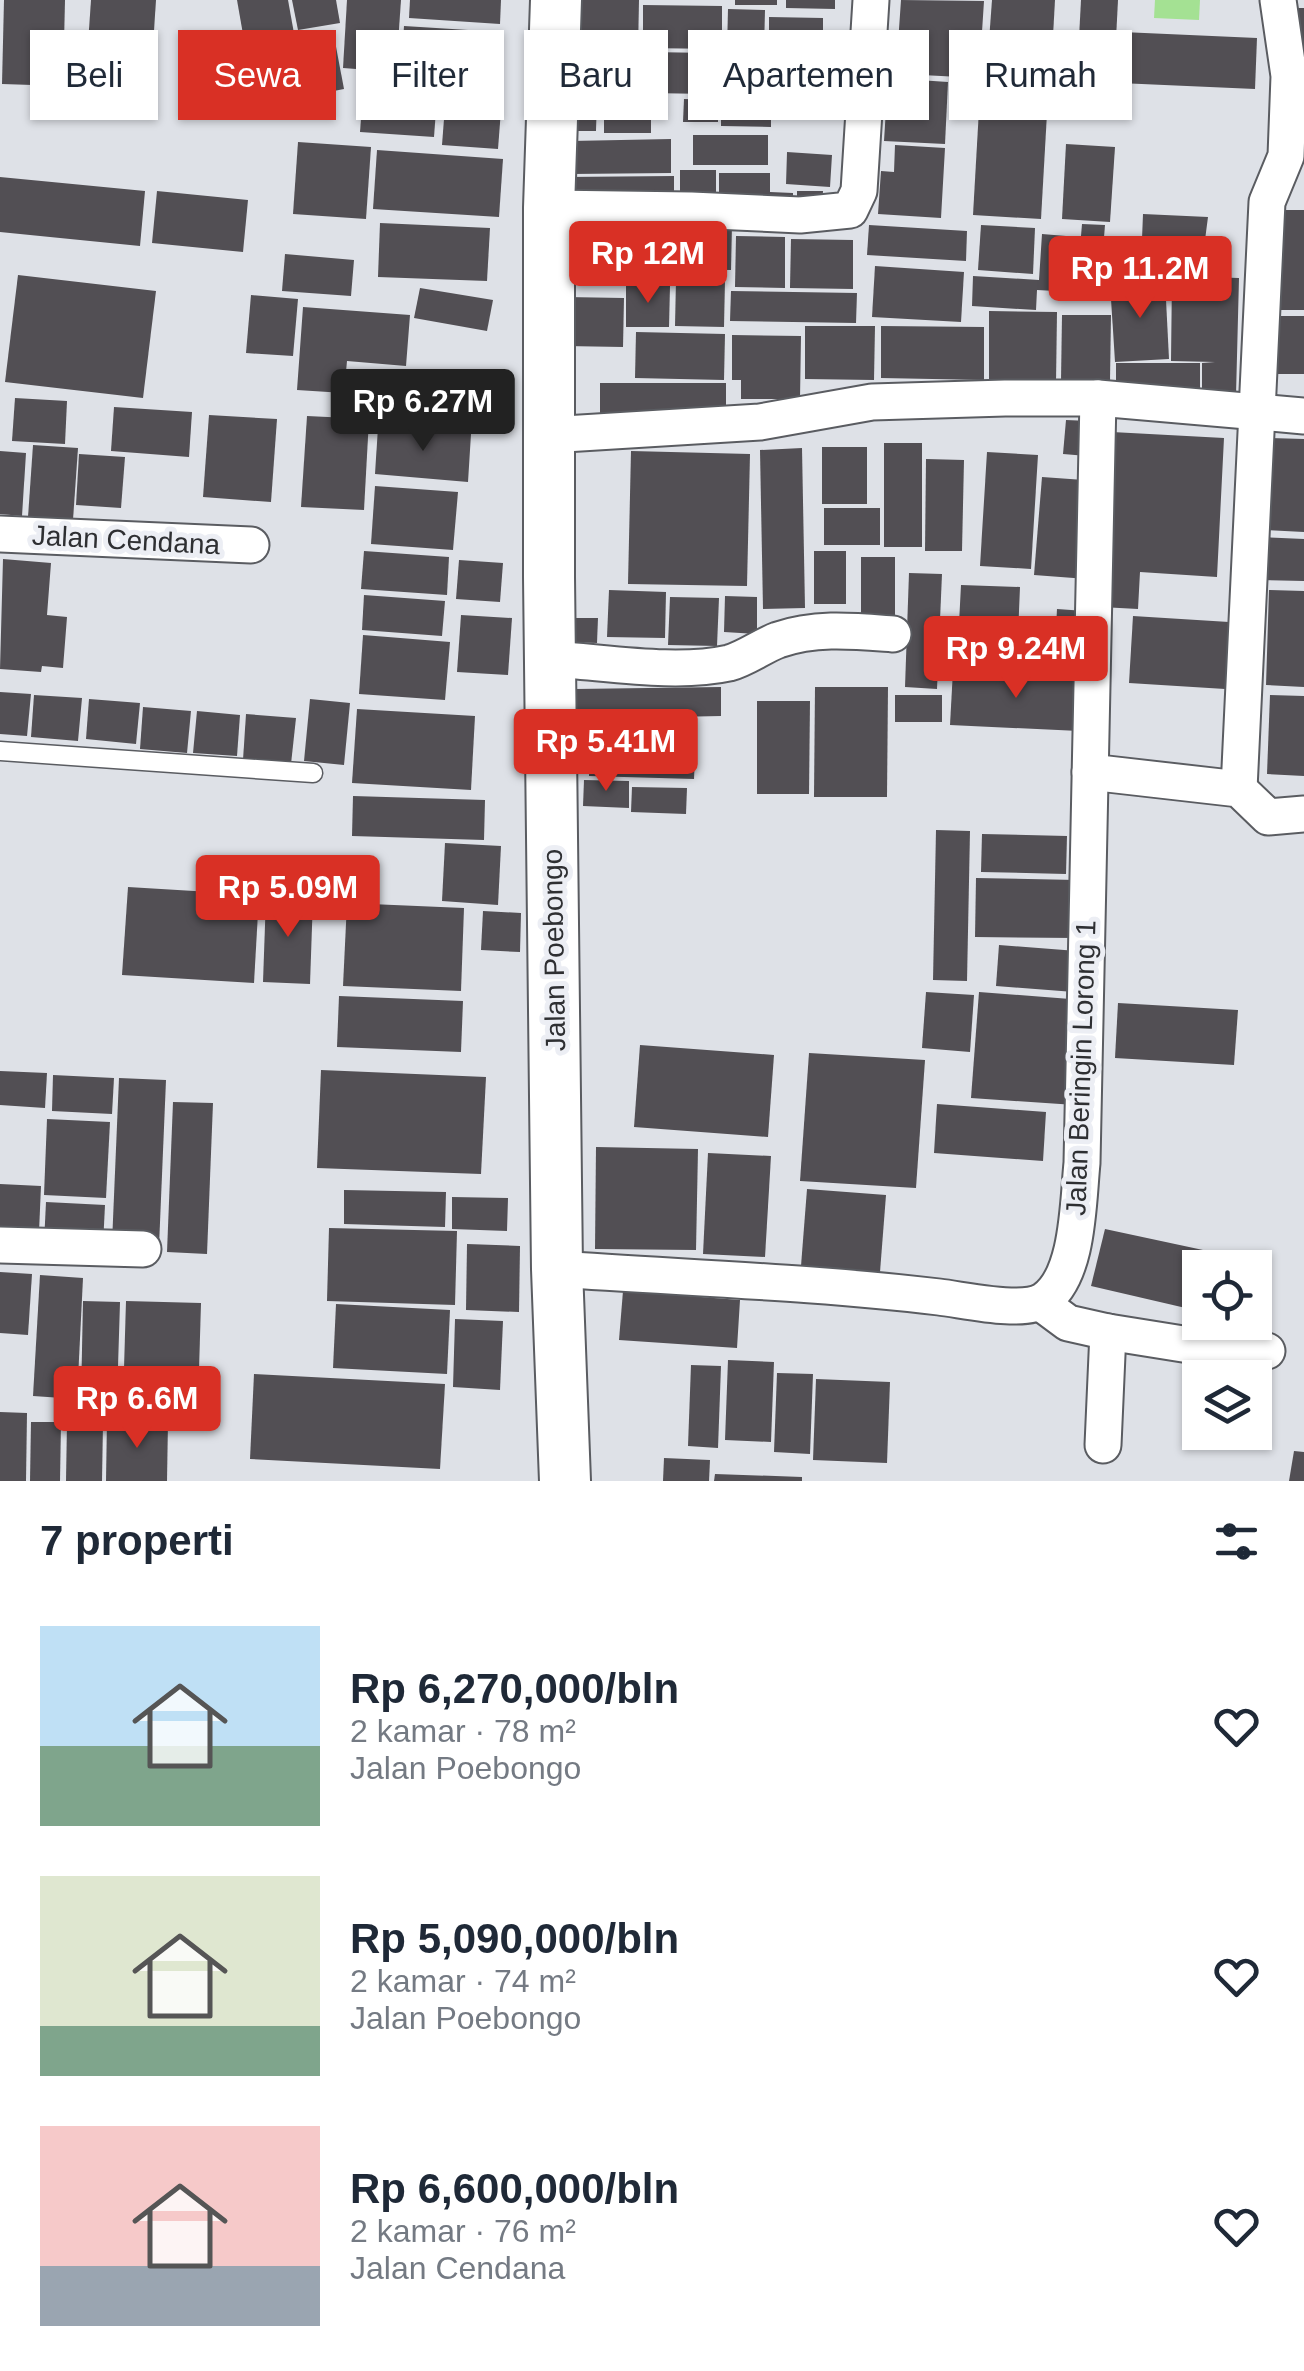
<!DOCTYPE html>
<html lang="id">
<meta charset="utf-8">
<style>
:root{--surface:#fff;--page:#f6f6f7;--text:#1f2937;--muted:#747a83;--accent:#d93025}
body{margin:0;font-family:Arial,sans-serif;background:var(--page);color:var(--text);height:100vh;display:flex;flex-direction:column;font-size:38px;white-space:nowrap}
*{box-sizing:border-box;margin:0}
p{font-size:32px;color:var(--muted)}
.icon{flex:none;width:55px;height:55px;fill:none;stroke:currentColor;stroke-width:2;stroke-linecap:round;stroke-linejoin:round}
.map{position:relative;height:1481px;overflow:hidden}
.side{display:flex;flex-direction:column;background:var(--surface);flex:1}
.side>*{flex:none}
.guide{position:absolute;left:30px;top:30px;width:1245px;height:90px;display:flex;gap:20px}
.tools{position:absolute;left:1182px;top:1250px;display:grid;gap:20px}
.tools a{display:grid;place-items:center;width:90px;height:90px;border-radius:0px;background:var(--surface);box-shadow:0 2px 8px #0004;font-size:50px}
.price{position:absolute;translate:-50% -85px;padding:0 22px;border-radius:10px;background:var(--accent);color:#fff;font-size:32px;line-height:65px;filter:drop-shadow(0 2px 5px #0008)}
.price::after{content:'';position:absolute;left:50%;top:60px;width:30px;height:22px;margin-left:-15px;background:inherit;clip-path:polygon(0 0,100% 0,50% 100%)}
.price.current{background:#222;color:#fff}
ul{padding:0;list-style:none}
li{display:flex;align-items:center;gap:30px;height:250px;padding:0 40px}
li span{display:grid;place-items:center;flex:none;width:280px;height:200px;border-radius:0px;color:#555}
li>.icon{margin-inline-start:auto}
span .icon{width:120px;height:120px;fill:#fffc;stroke-width:1}
li b{font-size:42px}
h2{display:flex;justify-content:space-between;align-items:center;height:120px;padding:0 40px;font-size:42px}
.pill{padding:0 35px;border-radius:0px;background:var(--surface);box-shadow:0 2px 8px #0004;font-size:35px;line-height:90px}
.pill.current{background:var(--accent);color:#fff}
.map>svg:first-child{display:block}
</style>
<div class="map">
<svg width="1304" height="1481" viewBox="0 0 1304 1481">
<rect width="100%" height="100%" fill="#dee1e7"/>
<path fill="#a4e193" d="M1155,0H1200L1199,20L1154,18Z"/>
<g fill="#524f54">
<path d="M4,0H65L63,86L2,84Z"/>
<path d="M91,0H156L150,92L85,88Z"/>
<path d="M237,0H288L304,89L254,97Z"/>
<path d="M292,0H336L340,23L298,30Z"/>
<path d="M347,0H401L396,72L343,68Z"/>
<path d="M410,0H501L500,24L409,18Z"/>
<path d="M577,0H639L638,51L576,50Z"/>
<rect x="735" y="0" width="42" height="5"/>
<path d="M786,0H835V9L786,8Z"/>
<path d="M901,0L984,1L979,78L922,75L923,60L897,58Z"/>
<path d="M992,0H1055L1051,72L987,68Z"/>
<path d="M1081,0H1118L1114,78L1077,76Z"/>
<path d="M643,5L722,6V49L643,48Z"/>
<rect x="1287" y="8" width="17" height="45"/>
<path d="M728,9L765,10L764,50H727Z"/>
<path d="M769,17L823,18V46H769Z"/>
<path d="M404,26L468,30L464,75L401,71Z"/>
<path d="M333,31L344,89L313,95L303,36Z"/>
<path d="M1122,32L1257,38L1255,89L1119,83Z"/>
<path d="M648,52L711,53L710,94L648,93Z"/>
<path d="M717,52H771V96H716Z"/>
<rect x="782" y="54" width="38" height="41"/>
<path d="M568,58H601V92L567,91Z"/>
<path d="M606,60L643,61L642,91H606Z"/>
<path d="M981,74L1049,78L1041,219L973,215Z"/>
<path d="M364,78L438,83L434,137L360,132Z"/>
<path d="M888,78L948,82L945,144L884,141Z"/>
<path d="M447,80L503,84L498,149L442,145Z"/>
<path d="M1077,87L1106,89L1105,115L1076,113Z"/>
<path d="M568,98H597L596,131H567Z"/>
<path d="M684,99L718,100V122H683Z"/>
<path d="M721,99L771,100V127L721,126Z"/>
<rect x="604" y="110" width="47" height="23"/>
<rect x="693" y="135" width="75" height="30"/>
<path d="M671,139V173L571,174V141Z"/>
<path d="M298,142L371,147L366,219L293,214Z"/>
<path d="M1066,144L1115,147L1110,222L1062,219Z"/>
<path d="M895,145L945,148L941,218L878,214L881,171L894,172Z"/>
<path d="M377,150L503,159L499,217L373,209Z"/>
<path d="M787,152L832,155L830,187L786,184Z"/>
<rect x="680" y="170" width="36" height="35"/>
<path d="M719,173H770V192L793,193V214L719,208Z"/>
<path d="M674,176V207L566,208V177Z"/>
<path d="M0,177L145,191L140,246L0,232Z"/>
<path d="M157,191L248,200L243,252L152,243Z"/>
<path d="M797,191H823L822,210H797Z"/>
<path d="M1277,210H1304V310H1276Z"/>
<path d="M1143,214L1208,217L1202,263L1152,260V238L1149,277L1119,275L1121,238L1142,239Z"/>
<path d="M380,223L490,228L487,281L378,277Z"/>
<path d="M641,223L732,225L731,270L640,269Z"/>
<path d="M1082,224L1105,225L1102,262L1079,260Z"/>
<path d="M869,225L967,231L966,261L867,255Z"/>
<path d="M981,225L1035,228L1033,274L978,270Z"/>
<path d="M1042,234L1078,237L1074,292L1037,290L1036,310L972,306L973,276L1039,280Z"/>
<path d="M736,236L785,237V288L735,287Z"/>
<path d="M791,239L853,240V289L790,288Z"/>
<path d="M285,254L354,260L351,296L282,291Z"/>
<path d="M875,266L964,272L961,322L872,317Z"/>
<path d="M18,275L156,291L143,398L5,382Z"/>
<path d="M1172,276L1239,278L1236,395H1202V363L1215,362L1171,361Z"/>
<path d="M676,280H725L724,327L675,326Z"/>
<path d="M1165,280L1169,359L1115,362L1110,283Z"/>
<path d="M626,286H670L669,327H626Z"/>
<path d="M420,288L493,300L487,331L414,318Z"/>
<path d="M731,291L857,293L856,323L730,321Z"/>
<path d="M251,295L298,299L293,356L246,353Z"/>
<path d="M566,297L624,298L623,347L565,346Z"/>
<path d="M303,307L410,315L406,366L347,361L344,393L297,390Z"/>
<path d="M989,311L1057,312L1056,383H989Z"/>
<path d="M1062,315H1111L1110,381H1061Z"/>
<path d="M1275,316H1304V374H1274Z"/>
<path d="M805,326H875L874,380L805,379Z"/>
<path d="M881,326L984,327V380L881,378Z"/>
<path d="M636,332L725,334L724,380L635,378Z"/>
<path d="M732,335L801,336L800,399H741V380H732Z"/>
<rect x="1116" y="363" width="84" height="34"/>
<path d="M421,369L509,375L506,416L418,410Z"/>
<rect x="600" y="383" width="126" height="32"/>
<path d="M15,398L67,401L65,444L12,441Z"/>
<path d="M114,407L192,412L189,457L111,451Z"/>
<path d="M209,415L277,419L271,502L203,497Z"/>
<path d="M307,416L369,419L364,510L301,507Z"/>
<path d="M1066,420L1089,421L1087,456L1063,454Z"/>
<path d="M378,427L471,434L468,482L375,474Z"/>
<path d="M1112,432L1224,438L1217,577L1140,572L1138,609L1101,607Z"/>
<path d="M1267,438L1304,439V532L1263,530Z"/>
<rect x="884" y="443" width="38" height="104"/>
<path d="M33,445L78,448L73,520L28,517Z"/>
<rect x="822" y="447" width="45" height="57"/>
<path d="M802,448L805,608L763,609L760,450Z"/>
<path d="M0,451L26,453L22,516L0,514Z"/>
<path d="M631,451L750,454L747,586L628,584Z"/>
<path d="M987,452L1038,455L1031,569L980,566Z"/>
<path d="M79,454L125,457L121,508L76,505Z"/>
<path d="M926,459L964,460L962,551H925Z"/>
<path d="M1042,477L1084,480L1087,579L1034,575Z"/>
<path d="M375,486L458,492L453,550L371,544Z"/>
<rect x="824" y="508" width="56" height="37"/>
<path d="M1260,537L1304,539V581L1259,580Z"/>
<path d="M364,551L449,557L447,595L361,589Z"/>
<rect x="814" y="551" width="32" height="53"/>
<rect x="861" y="557" width="34" height="63"/>
<path d="M3,559L51,563L47,615L67,617L63,668L42,666L41,672L0,669Z"/>
<path d="M459,560L503,563L500,602L456,599Z"/>
<path d="M909,573L942,574L937,689L905,687Z"/>
<path d="M961,585L1020,587L1017,659L1020,624L1050,626L1048,669L957,662Z"/>
<path d="M609,590L666,592L665,638L607,637Z"/>
<path d="M1269,590L1304,591V687L1266,685Z"/>
<path d="M364,595L445,601L442,636L362,630Z"/>
<path d="M725,596L757,597V634L724,632Z"/>
<path d="M670,597L719,598L717,646L668,645Z"/>
<path d="M1057,609L1085,611L1083,665L1054,664Z"/>
<path d="M461,615L512,618L508,675L457,672Z"/>
<path d="M1133,616L1229,622L1225,689L1129,683Z"/>
<path d="M568,618H598L597,643L567,642Z"/>
<path d="M363,635L450,642L445,700L359,694Z"/>
<path d="M953,670L1081,676L1079,731L950,725Z"/>
<path d="M721,687V716L576,719L575,689Z"/>
<path d="M815,687H888L887,797H814Z"/>
<path d="M0,692L31,694L27,736L0,734Z"/>
<path d="M34,695L82,698L78,741L31,737Z"/>
<rect x="895" y="695" width="47" height="27"/>
<path d="M1270,695L1304,696V776L1267,774Z"/>
<path d="M89,699L140,703L136,744L86,739Z"/>
<path d="M310,699L350,703L344,765L304,761Z"/>
<path d="M757,701H810L809,794H757Z"/>
<path d="M143,707L191,711L187,753L140,749Z"/>
<path d="M357,709L475,716L471,790L352,783Z"/>
<path d="M197,711L240,715L237,756L193,753Z"/>
<path d="M246,714L296,718L291,764L243,760Z"/>
<path d="M590,729L696,733L694,779L589,776Z"/>
<path d="M584,780L629,781V808L583,806Z"/>
<path d="M632,787L687,788L686,814L631,812Z"/>
<path d="M353,796L485,800L484,840L352,836Z"/>
<path d="M936,830L970,831L967,981L933,980Z"/>
<path d="M982,834L1067,836L1066,874L981,872Z"/>
<path d="M445,843L501,846L498,905L442,901Z"/>
<path d="M338,866L378,868L377,902L336,900Z"/>
<path d="M976,878L1077,880L1076,938L975,937Z"/>
<path d="M128,887L259,895L254,983L122,975Z"/>
<path d="M266,897L313,898L310,984L263,982Z"/>
<path d="M347,903L464,908L461,991L343,986Z"/>
<path d="M483,911L521,913L520,952L481,950Z"/>
<path d="M999,945L1077,951L1074,992L996,986Z"/>
<path d="M926,992L974,995L970,1052L922,1048Z"/>
<path d="M979,992L1083,1000L1075,1105L971,1098Z"/>
<path d="M339,996L463,1001L461,1052L337,1047Z"/>
<path d="M1118,1003L1238,1010L1234,1065L1115,1058Z"/>
<path d="M640,1045L774,1055L768,1137L634,1127Z"/>
<path d="M809,1053L925,1060L916,1188L800,1181Z"/>
<path d="M321,1070L486,1077L481,1174L317,1168Z"/>
<path d="M0,1071L47,1073L45,1108L0,1105Z"/>
<path d="M53,1075L114,1078L112,1114L52,1111Z"/>
<path d="M119,1078L166,1080L159,1246L112,1243Z"/>
<path d="M173,1102L213,1103L207,1254L167,1252Z"/>
<path d="M937,1104L1046,1112L1043,1161L934,1153Z"/>
<path d="M47,1119L110,1122L106,1198L44,1195Z"/>
<path d="M596,1147L698,1149L696,1250L595,1249Z"/>
<path d="M708,1153L771,1156L765,1257L703,1254Z"/>
<path d="M0,1184L41,1186L39,1232L0,1230Z"/>
<path d="M807,1189L886,1195L880,1272L801,1266Z"/>
<path d="M344,1190L446,1192L445,1227L344,1224Z"/>
<path d="M452,1197L508,1198L507,1231L452,1229Z"/>
<path d="M46,1202L105,1205L103,1245L44,1243Z"/>
<path d="M329,1228L457,1231L455,1305L327,1301Z"/>
<path d="M1105,1229L1203,1250L1190,1309L1091,1286Z"/>
<path d="M467,1244L520,1246L519,1312L466,1310Z"/>
<path d="M0,1272L32,1274L28,1335L0,1333Z"/>
<path d="M40,1275L83,1278L77,1399L33,1396Z"/>
<path d="M623,1291L740,1300L737,1348L619,1340Z"/>
<path d="M83,1301L120,1302L117,1399L81,1398Z"/>
<path d="M126,1301L201,1303L198,1404L123,1402Z"/>
<path d="M336,1304L450,1310L447,1374L333,1368Z"/>
<path d="M455,1319L503,1321L500,1390L453,1387Z"/>
<path d="M728,1360L774,1362L771,1442L725,1440Z"/>
<path d="M691,1365L721,1366L718,1448L688,1446Z"/>
<path d="M777,1373L813,1374L810,1454L774,1452Z"/>
<path d="M254,1374L445,1384L440,1469L250,1459Z"/>
<path d="M816,1379L890,1382L887,1463L813,1460Z"/>
<path d="M0,1412L27,1413L26,1481H0Z"/>
<path d="M107,1420L168,1421L167,1481H106Z"/>
<path d="M31,1422H61L60,1481H30Z"/>
<path d="M67,1423H103L102,1481H66Z"/>
<path d="M1294,1451L1304,1452V1481H1289Z"/>
<path d="M664,1458L710,1460L709,1481H663Z"/>
<path d="M715,1474L802,1477V1481H714Z"/>
</g>
<g fill="none" stroke-linecap="round" stroke-linejoin="round">
<defs>
<path id="lane" d="M0,751L313,773"/>
<g id="street">
<path d="M549,208L691,210L800,215L850,210L859,191L871,0"/>
<path d="M548,435L760,422L872,402L1005,398H1098L1304,416"/>
<path d="M0,534L251,545"/>
<path d="M550,659C605,662 675,675 729,663C745,659 762,646 778,640C816,627 853,631 893,634"/>
<path d="M1090,772L1239,789L1268,817L1304,814"/>
<path d="M1239,789L1267,202L1286,156L1289,76L1278,0"/>
<path d="M0,1245L143,1249"/>
<path d="M557,1269C684,1278 813,1282 939,1297C965,1300 1023,1314 1044,1300C1079,1276 1078,1201 1082,1163L1098,398"/>
<path d="M1041,1303L1068,1323L1108,1332L1208,1348L1267,1351"/>
<path d="M1103,1445L1108,1332"/>
</g>
<path id="secondary" d="M556,0L549,208V577L557,1269L565,1481"/>
</defs>
<use href="#lane" stroke="#5a5c61" stroke-width="21"/>
<use href="#street" stroke="#5a5c61" stroke-width="39"/>
<use href="#secondary" stroke="#5a5c61" stroke-width="54"/>
<use href="#lane" stroke="#fff" stroke-width="18"/>
<use href="#street" stroke="#fff" stroke-width="35"/>
<use href="#secondary" stroke="#fff" stroke-width="50"/>
</g>
<g text-anchor="middle" dominant-baseline="central" stroke-width="10" stroke-linejoin="round" paint-order="stroke">
<g font-size="28" fill="#2e2f32" stroke="#eceef4">
<text transform="translate(126 540) rotate(3)">Jalan Cendana</text>
<text transform="translate(554 950) rotate(-91)">Jalan Poebongo</text>
<text transform="translate(1081 1068) rotate(-88)">Jalan Beringin Lorong 1</text>
</g>
</g>
</svg>
<div class="tools">
<a><svg class="icon" aria-label="locate" viewBox="0 0 24 24"><circle cx="12" cy="12" r="6"/><path d="M12 2v4M12 18v4M2 12h4M18 12h4"/></svg></a>
<a><svg class="icon" aria-label="layers" viewBox="0 0 24 24"><path d="M12 4l9 5-9 5-9-5zM3 14l9 5 9-5"/></svg></a>
</div>
<b class="price" style="left:648px;top:306px">Rp 12M</b>
<b class="price" style="left:1140px;top:321px">Rp 11.2M</b>
<b class="price current" style="left:423px;top:454px">Rp 6.27M</b>
<b class="price" style="left:1016px;top:701px">Rp 9.24M</b>
<b class="price" style="left:606px;top:794px">Rp 5.41M</b>
<b class="price" style="left:288px;top:940px">Rp 5.09M</b>
<b class="price" style="left:137px;top:1451px">Rp 6.6M</b>
<div class="guide">
<a class="pill">Beli</a>
<a class="pill current">Sewa</a>
<a class="pill">Filter</a>
<a class="pill">Baru</a>
<a class="pill">Apartemen</a>
<a class="pill">Rumah</a>
</div>
</div>
<section class="side">
<h2>7 properti<svg class="icon" aria-label="filters" viewBox="0 0 24 24"><path d="M4 7h16M4 17h16"/><circle cx="9" cy="7" r="2"/><circle cx="15" cy="17" r="2"/></svg></h2>
<ul>
<li><span style="background:linear-gradient(#bfe0f5 60%,#7fa58c 0)"><svg class="icon" aria-label="home" viewBox="0 0 24 24"><path d="M3 11l9-7 9 7M6 9v11h12V9"/></svg></span><div><b>Rp 6,270,000/bln</b><p>2 kamar · 78 m²</p><p>Jalan Poebongo</p></div><svg class="icon" aria-label="heart" viewBox="0 0 24 24"><path d="M12 20l-8-8c-3-5 5-10 8-4 3-6 11-1 8 4z"/></svg></li>
<li><span style="background:linear-gradient(#dfe7d0 75%,#7fa58c 0)"><svg class="icon" aria-label="home" viewBox="0 0 24 24"><path d="M3 11l9-7 9 7M6 9v11h12V9"/></svg></span><div><b>Rp 5,090,000/bln</b><p>2 kamar · 74 m²</p><p>Jalan Poebongo</p></div><svg class="icon" aria-label="heart" viewBox="0 0 24 24"><path d="M12 20l-8-8c-3-5 5-10 8-4 3-6 11-1 8 4z"/></svg></li>
<li><span style="background:linear-gradient(#f6c9c9 70%,#9aa5b1 0)"><svg class="icon" aria-label="home" viewBox="0 0 24 24"><path d="M3 11l9-7 9 7M6 9v11h12V9"/></svg></span><div><b>Rp 6,600,000/bln</b><p>2 kamar · 76 m²</p><p>Jalan Cendana</p></div><svg class="icon" aria-label="heart" viewBox="0 0 24 24"><path d="M12 20l-8-8c-3-5 5-10 8-4 3-6 11-1 8 4z"/></svg></li>
</ul>
</section>
